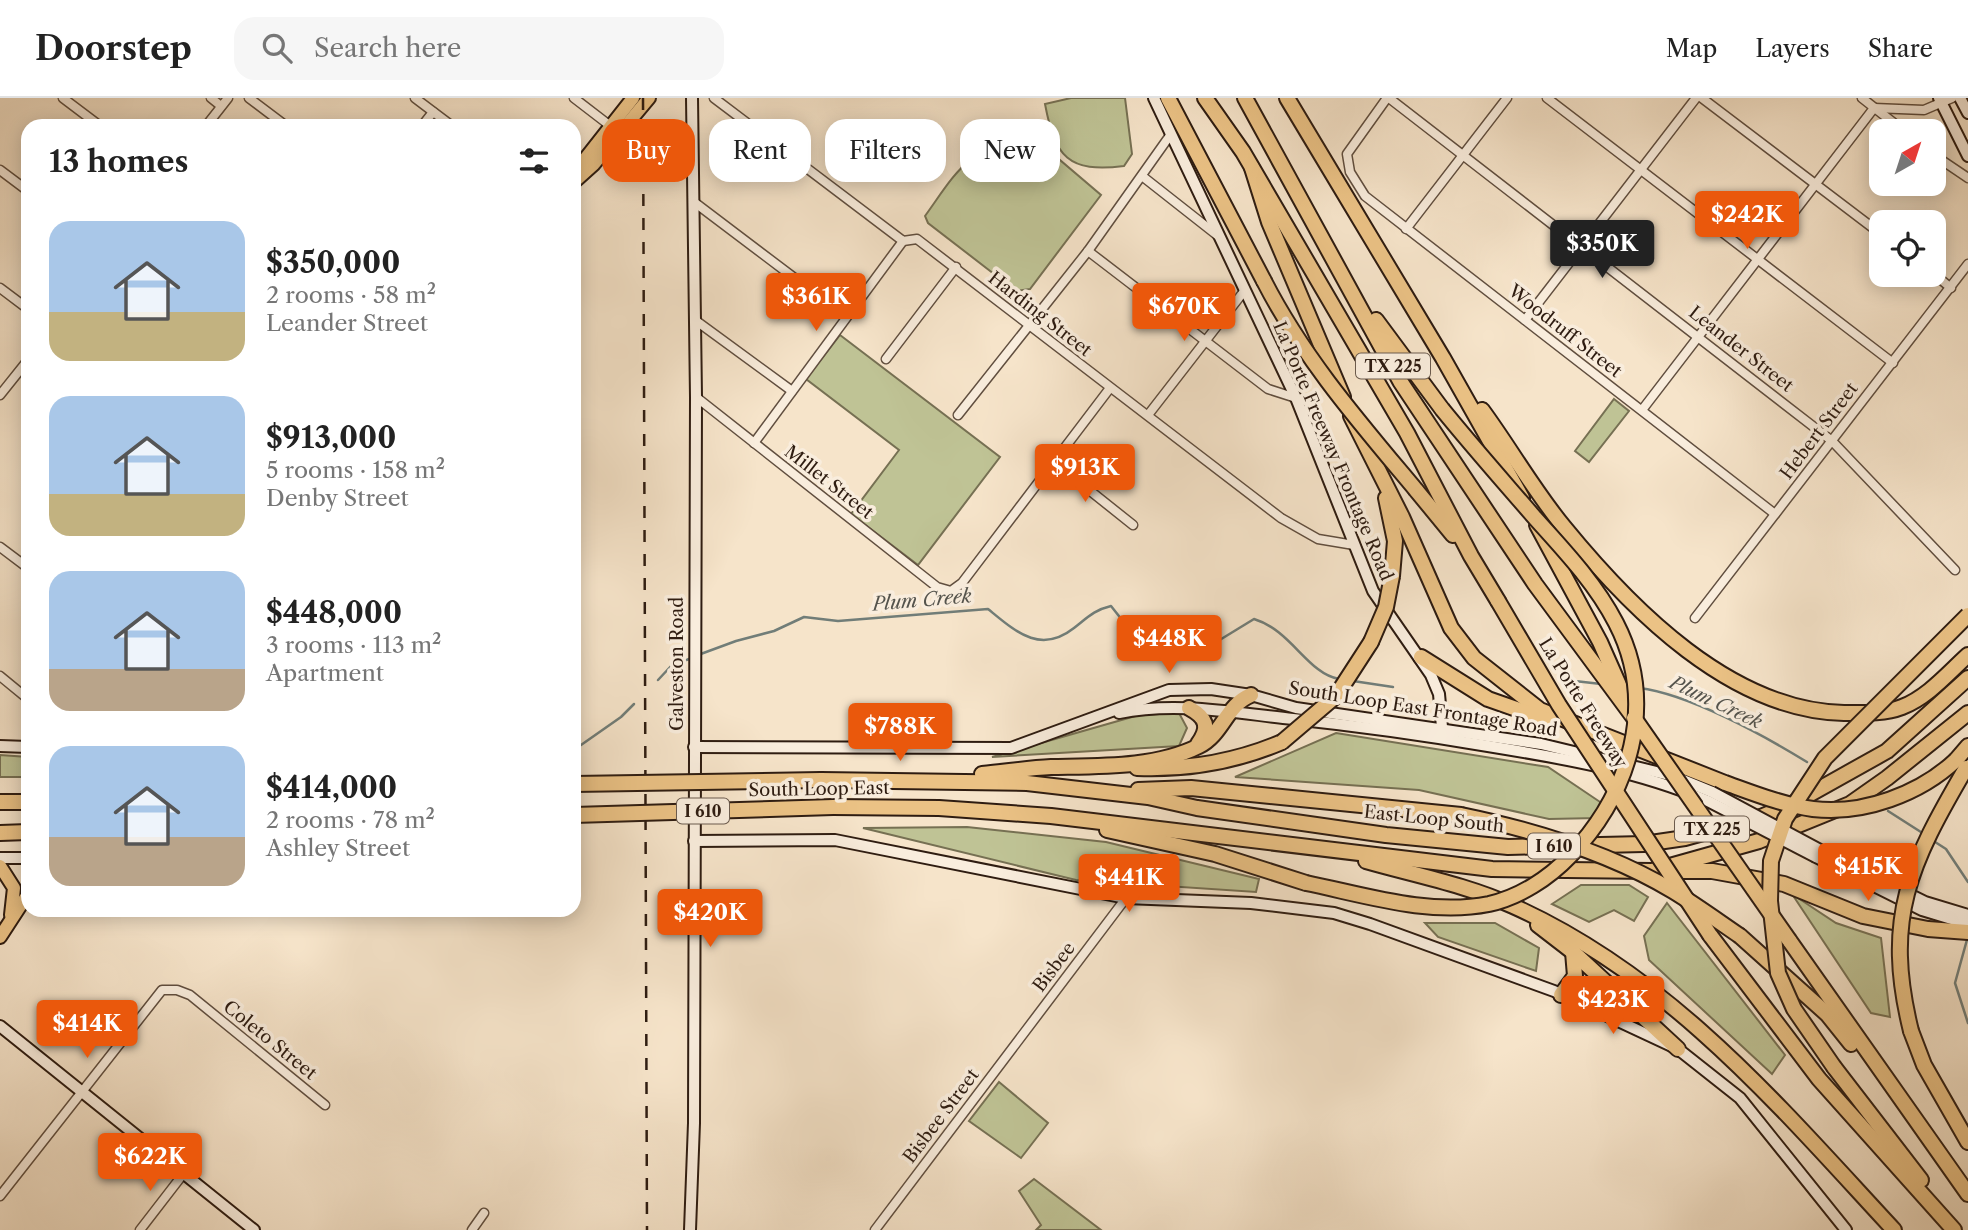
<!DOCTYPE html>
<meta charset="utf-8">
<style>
:root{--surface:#fff;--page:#f6f6f6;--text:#222;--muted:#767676;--line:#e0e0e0;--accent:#ea580c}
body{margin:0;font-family:"Libre Caslon Text",serif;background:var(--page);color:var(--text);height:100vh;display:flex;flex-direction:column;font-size:26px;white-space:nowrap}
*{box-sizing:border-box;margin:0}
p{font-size:23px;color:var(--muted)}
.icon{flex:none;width:38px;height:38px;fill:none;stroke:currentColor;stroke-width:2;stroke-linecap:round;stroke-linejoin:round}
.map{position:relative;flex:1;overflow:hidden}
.side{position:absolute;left:21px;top:21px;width:560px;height:798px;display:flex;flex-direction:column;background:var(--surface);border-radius:21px;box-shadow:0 4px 18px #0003}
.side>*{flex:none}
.top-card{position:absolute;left:602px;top:21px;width:665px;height:63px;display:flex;gap:14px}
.needle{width:46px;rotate:39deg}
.fabs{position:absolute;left:1869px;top:21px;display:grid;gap:14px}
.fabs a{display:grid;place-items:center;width:77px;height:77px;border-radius:14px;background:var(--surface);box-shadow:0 4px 18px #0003;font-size:35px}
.price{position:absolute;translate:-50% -60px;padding:0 16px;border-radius:7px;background:var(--accent);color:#fff;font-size:23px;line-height:46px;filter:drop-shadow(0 2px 4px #0008)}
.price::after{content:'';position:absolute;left:50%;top:42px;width:21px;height:16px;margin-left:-10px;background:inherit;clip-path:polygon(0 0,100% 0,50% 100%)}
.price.active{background:#222;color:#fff}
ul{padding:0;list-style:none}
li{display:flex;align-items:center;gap:21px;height:175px;padding:0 28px}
li span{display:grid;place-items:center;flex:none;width:196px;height:140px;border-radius:21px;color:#555}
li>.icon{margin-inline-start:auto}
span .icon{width:84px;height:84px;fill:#fffc;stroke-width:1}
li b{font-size:30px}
h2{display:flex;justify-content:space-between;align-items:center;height:84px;padding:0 28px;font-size:30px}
.chip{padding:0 24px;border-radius:21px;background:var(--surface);box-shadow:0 4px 18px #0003;font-size:24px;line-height:63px}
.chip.active{background:var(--accent);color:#fff}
header{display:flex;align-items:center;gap:42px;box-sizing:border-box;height:98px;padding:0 35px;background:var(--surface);border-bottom:2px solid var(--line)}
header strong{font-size:33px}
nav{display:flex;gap:38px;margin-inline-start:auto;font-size:24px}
.search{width:490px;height:63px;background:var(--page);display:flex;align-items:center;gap:18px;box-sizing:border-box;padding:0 24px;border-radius:21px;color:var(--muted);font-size:26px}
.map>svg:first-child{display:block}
</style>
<header>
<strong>Doorstep</strong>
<div class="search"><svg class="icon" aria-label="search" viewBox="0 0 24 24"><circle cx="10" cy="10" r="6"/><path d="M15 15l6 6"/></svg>Search here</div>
<nav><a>Map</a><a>Layers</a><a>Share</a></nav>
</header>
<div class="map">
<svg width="1968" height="1132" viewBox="0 0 1968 1132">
<rect width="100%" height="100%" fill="#f6e4ca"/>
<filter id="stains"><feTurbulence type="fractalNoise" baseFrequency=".00286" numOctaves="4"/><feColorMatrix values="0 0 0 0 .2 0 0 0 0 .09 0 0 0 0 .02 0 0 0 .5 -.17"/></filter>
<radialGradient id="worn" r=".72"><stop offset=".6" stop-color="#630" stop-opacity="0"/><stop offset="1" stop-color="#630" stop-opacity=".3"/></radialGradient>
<g fill="#bfc395" stroke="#767053" stroke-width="2">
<path d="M1071,0H1125L1132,56L1124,68C1068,75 1055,59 1045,6Z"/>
<path d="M1024,47L1054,57L1101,97L1030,191L1016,193L928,125L925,118C954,78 969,45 1024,47Z"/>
<path d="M840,237L1000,359L918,467L851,416L899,352L806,281Z"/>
<path d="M1614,301L1629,313L1589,364L1575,353Z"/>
<path d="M1179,615L1187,630L1179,648L992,659L1139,617Z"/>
<path d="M1336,635L1548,669L1609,710L1598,720L1549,721L1419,692L1235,679Z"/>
<path d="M0,657L28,659V679H0Z"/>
<path d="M967,729L1106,744L1259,781L1256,794L1076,782L863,730Z"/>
<path d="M1581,787H1629L1648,799L1634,823L1614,812L1589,824L1552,806Z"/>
<path d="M1792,796L1836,825L1881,840L1890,919L1871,915Z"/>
<path d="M1667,805L1785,957L1772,976L1649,862L1644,838Z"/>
<path d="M1425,825H1495L1539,850L1536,873L1438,839Z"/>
<path d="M999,984L1048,1025L1021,1060L969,1023Z"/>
<path d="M1034,1081L1101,1132H1036L1041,1127L1019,1093Z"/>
</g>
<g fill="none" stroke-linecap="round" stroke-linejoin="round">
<g stroke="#717d78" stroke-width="2.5">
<path d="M698,557L736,543L774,533L804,519L838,523L988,511C1015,533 1040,557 1074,530C1087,520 1094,512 1111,508L1126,527L1141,534L1159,531L1218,543L1254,521C1291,532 1308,576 1339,581"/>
<path d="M658,582L672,567L692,560"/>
<path d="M1566,582L1601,586"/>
<path d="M1353,583L1393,589"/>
<path d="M1639,590C1689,596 1763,637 1807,664"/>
<path d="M574,648L581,647L621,619L634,606"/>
<path d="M1888,713L1924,736"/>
<path d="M1932,742L1946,751L1968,784"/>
<path d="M1968,838L1955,885L1968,925"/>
</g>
<defs>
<g id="street">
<path d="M63,0L100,28"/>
<path d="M211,0L221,8"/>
<path d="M249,0L286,28"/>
<path d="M415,0L452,28"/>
<path d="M574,0L613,30"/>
<path d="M714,0L903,143L917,141L1281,420L1318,441L1354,447"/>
<path d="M1387,0L1347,56L1350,74L1365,98L1775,416"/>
<path d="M1389,0L1832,343L1955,472"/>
<path d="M1547,0L1893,265"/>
<path d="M1702,0L1881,136"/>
<path d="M1862,0L1904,33"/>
<path d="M206,28L228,0"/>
<path d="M422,28L433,14"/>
<path d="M1934,57L1968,80"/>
<path d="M0,72L28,93"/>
<path d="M1142,78L1217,137"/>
<path d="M694,104L846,219"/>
<path d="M1406,131L1507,0"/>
<path d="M1088,153L1268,291L1296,300"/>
<path d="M1934,176L1951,190"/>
<path d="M0,190L28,211"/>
<path d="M695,222L792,293"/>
<path d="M1525,222L1696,0"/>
<path d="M886,261L956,169"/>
<path d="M0,297L28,262"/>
<path d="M696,299L937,489L951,493L962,485L1110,290"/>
<path d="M1642,312L1874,10L1924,12L1952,0"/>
<path d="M958,317L1088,153L1171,36"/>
<path d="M1148,317L1245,192"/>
<path d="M754,345L903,143"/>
<path d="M1054,364L1133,427"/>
<path d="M0,449L28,470"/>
<path d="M1695,520L1968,166"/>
<path d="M0,578L28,601"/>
<path d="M0,1098L162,892H177L190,897L325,1007"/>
<path d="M140,1132L184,1075"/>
<path d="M472,1132L484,1115"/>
<path d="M875,1132L1126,800"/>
</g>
<g id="secondary">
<path d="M1154,0L1296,300L1373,493L1431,577L1439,596L1443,640"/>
<path d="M1939,0L1968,58"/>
<path d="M1960,0L1968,15"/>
<path d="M1119,615C1177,603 1235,615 1293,621C1359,628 1423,637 1488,648C1562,660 1638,673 1708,703"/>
<path d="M0,648L28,649"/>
<path d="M694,649L1011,650L1169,592L1211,591L1251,597L1296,610L1541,646L1673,678L1712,694"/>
<path d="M694,743L835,742L1126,800L1251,805L1334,815L1370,826L1554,893L1678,951L1740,1000L1846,1132"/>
<path d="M1820,752L1925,804L1968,817"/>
<path d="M1816,759L1922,812L1968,826"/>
<path d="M0,760H28"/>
<path d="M0,928L254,1132"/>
<path d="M690,1132L694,1025L696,299L692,0"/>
</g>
<g id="primary">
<path d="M578,76L585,61L633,0"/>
<path d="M574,84L594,66L649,0"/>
<path d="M0,768L14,790L11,817"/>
<path d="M0,839L28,796"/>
</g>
<g id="highway">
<path d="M1168,0L1264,183"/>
<path d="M1205,0L1243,54L1407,335L1471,458L1498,503"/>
<path d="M1245,0L1400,283L1535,486L1634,620"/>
<path d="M1287,0L1443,260L1522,400"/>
<path d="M1252,70L1269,124L1343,299"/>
<path d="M1376,222L1442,311"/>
<path d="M1482,312C1510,350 1534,393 1564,429C1631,511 1731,613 1844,615C1862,615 1884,616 1902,609C1928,599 1948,575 1968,557"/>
<path d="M1351,318L1402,419L1451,530L1474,560L1540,612L1725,685"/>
<path d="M1416,392L1453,437"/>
<path d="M1386,400L1395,443L1392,478"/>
<path d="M1537,427L1600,544L1623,596"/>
<path d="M1421,559L1488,601L1548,622"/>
<path d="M1336,598L1371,544"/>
<path d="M1189,610C1207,620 1210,629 1198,646"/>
<path d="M1956,662L1968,648"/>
<path d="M1137,670C1188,672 1235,664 1282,644"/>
<path d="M982,676C1005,674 1028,670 1051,669C1099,668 1155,670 1199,648C1223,636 1226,607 1251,597"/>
<path d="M821,682L1027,685L1148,699L1197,710L1386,737L1508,749L1644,746L1685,740L1761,719L1796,704L1887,653L1968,580"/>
<path d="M1138,692L1191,690L1461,717"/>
<path d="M0,704H28"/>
<path d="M833,709L939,710L1051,718L1492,771L1652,773L1759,743L1850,706L1887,680L1968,615"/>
<path d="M1107,732L1215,756L1306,785"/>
<path d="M0,735L28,734"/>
<path d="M1366,763C1415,777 1467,787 1513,808C1671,879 1779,1008 1894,1132"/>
<path d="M1670,773H1712L1784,786L1863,818L1928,831L1968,834"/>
<path d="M1538,827L1573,854L1678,951"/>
<path d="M1710,837L1819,981L1954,1132"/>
<path d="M1740,838L1827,916L1851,946"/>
<path d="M1789,842L1968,1096"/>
<path d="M1561,897L1575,878L1573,854"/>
<path d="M1911,933L1924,967L1968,1044"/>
<path d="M1834,969L1921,1082"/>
</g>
</defs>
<use href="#street" stroke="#604e3f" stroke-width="11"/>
<use href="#secondary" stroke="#2e1c11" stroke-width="14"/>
<use href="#primary" stroke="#2e1c11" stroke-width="16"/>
<use href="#highway" stroke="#2e1c11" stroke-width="18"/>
<use href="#street" stroke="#f9eddd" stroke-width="8"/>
<use href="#secondary" stroke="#f9eddd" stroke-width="10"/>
<use href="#primary" stroke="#ebc285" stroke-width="12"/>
<use href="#highway" stroke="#ebc285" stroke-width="14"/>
<path stroke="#2e1c11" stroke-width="2.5" stroke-dasharray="12 12" stroke-linecap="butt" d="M643,0L647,1132"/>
<defs>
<g id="secondary-bridge">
<path d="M1712,694L1820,752"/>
<path d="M1708,703L1816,759"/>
</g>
<g id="highway-bridge">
<path d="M1264,183C1304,261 1360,325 1416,392"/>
<path d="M1498,503L1559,607L1710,837"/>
<path d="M1371,544L1386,509L1392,478"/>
<path d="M1634,620L1789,842"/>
<path d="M1282,644L1336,598"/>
<path d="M1725,685C1753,695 1783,707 1813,711C1863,717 1920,696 1956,662"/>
<path d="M574,686L821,682"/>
<path d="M574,717L833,709"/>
<path d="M1461,717C1534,732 1608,754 1673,793C1696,807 1718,823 1740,838"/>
<path d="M1306,785C1365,797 1429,818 1489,806C1520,799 1549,780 1570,758C1630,695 1658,606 1616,525C1596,486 1564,452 1535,420C1504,384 1472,348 1442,311"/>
<path d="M1911,933C1883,820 1910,766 1966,670"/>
<path d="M1834,969L1794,911L1778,875L1770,803L1771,763L1785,721L1825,660L1968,517"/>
</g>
</defs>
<use href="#secondary-bridge" stroke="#2e1c11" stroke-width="14" stroke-linecap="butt"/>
<use href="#highway-bridge" stroke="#2e1c11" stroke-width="18" stroke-linecap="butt"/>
<use href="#secondary-bridge" stroke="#f9eddd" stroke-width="10"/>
<use href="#highway-bridge" stroke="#ebc285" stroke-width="14"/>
</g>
<g text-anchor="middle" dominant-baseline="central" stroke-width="7" stroke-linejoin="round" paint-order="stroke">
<g fill="#f9eddd" stroke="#6b5b4e" stroke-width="2">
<rect x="1356" y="255.5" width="74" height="25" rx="5"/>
<rect x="677" y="700.5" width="52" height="25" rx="5"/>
<rect x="1675" y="718.5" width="74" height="25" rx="5"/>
<rect x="1528" y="735.5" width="52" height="25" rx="5"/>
</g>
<g font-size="16" font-weight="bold" fill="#2e1c11">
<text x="1393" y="268">TX 225</text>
<text x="703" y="713">I 610</text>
<text x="1712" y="731">TX 225</text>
<text x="1554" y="748">I 610</text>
</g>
<g font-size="18" fill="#2e1c11" stroke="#f9eddd">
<text transform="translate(1040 216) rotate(38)">Harding Street</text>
<text transform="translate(1565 233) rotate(38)">Woodruff Street</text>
<text transform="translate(1741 251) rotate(38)">Leander Street</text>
<text transform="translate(1819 333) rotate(-53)">Hebert Street</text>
<text transform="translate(1333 353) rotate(67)">La Porte Freeway Frontage Road</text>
<text transform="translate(829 384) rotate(38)">Millet Street</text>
<text transform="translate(677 566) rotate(-90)">Galveston Road</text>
<text transform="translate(1583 605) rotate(58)">La Porte Freeway</text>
<text transform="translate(1423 611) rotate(9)">South Loop East Frontage Road</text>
<text transform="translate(819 691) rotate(-1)">South Loop East</text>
<text transform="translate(1434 721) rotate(6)">East Loop South</text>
<text transform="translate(1054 869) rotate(-53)">Bisbee</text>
<text transform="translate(270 942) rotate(39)">Coleto Street</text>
<text transform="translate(941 1018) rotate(-53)">Bisbee Street</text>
</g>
<g font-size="19" font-style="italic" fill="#55544d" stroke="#f9eddd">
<text transform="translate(922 502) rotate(-5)">Plum Creek</text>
<text transform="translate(1716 604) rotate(25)">Plum Creek</text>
</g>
</g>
<rect width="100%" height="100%" filter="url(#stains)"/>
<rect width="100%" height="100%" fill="url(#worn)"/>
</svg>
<div class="fabs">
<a><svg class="needle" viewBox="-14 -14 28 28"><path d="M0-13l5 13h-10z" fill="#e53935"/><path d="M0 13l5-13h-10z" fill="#767676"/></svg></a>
<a><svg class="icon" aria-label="locate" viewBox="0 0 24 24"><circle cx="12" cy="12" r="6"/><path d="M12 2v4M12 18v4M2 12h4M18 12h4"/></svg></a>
</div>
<b class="price" style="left:1747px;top:153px">$242K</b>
<b class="price active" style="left:1602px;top:182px">$350K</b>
<b class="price" style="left:816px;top:235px">$361K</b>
<b class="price" style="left:1184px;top:245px">$670K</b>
<b class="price" style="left:1085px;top:406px">$913K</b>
<b class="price" style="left:1169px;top:577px">$448K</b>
<b class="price" style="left:900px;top:665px">$788K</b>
<b class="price" style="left:1868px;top:805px">$415K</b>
<b class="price" style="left:1129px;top:816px">$441K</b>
<b class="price" style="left:710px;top:851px">$420K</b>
<b class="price" style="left:1613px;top:938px">$423K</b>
<b class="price" style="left:87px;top:962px">$414K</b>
<b class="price" style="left:150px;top:1095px">$622K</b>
<div class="top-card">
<a class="chip active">Buy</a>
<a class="chip">Rent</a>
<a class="chip">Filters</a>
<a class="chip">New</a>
</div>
<section class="side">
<h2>13 homes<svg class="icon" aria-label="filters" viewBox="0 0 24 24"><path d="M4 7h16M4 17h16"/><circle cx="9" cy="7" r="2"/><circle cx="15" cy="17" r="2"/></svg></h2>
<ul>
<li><span style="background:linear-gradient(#a9c7e8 65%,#c2b280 0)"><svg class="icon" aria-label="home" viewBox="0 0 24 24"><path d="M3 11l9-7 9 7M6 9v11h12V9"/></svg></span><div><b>$350,000</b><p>2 rooms · 58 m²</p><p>Leander Street</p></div></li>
<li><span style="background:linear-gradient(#a9c7e8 70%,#c2b280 0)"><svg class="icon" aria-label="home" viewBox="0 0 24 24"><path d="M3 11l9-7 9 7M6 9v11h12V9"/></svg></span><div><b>$913,000</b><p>5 rooms · 158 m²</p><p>Denby Street</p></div></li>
<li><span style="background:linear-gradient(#a9c7e8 70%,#b9a48a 0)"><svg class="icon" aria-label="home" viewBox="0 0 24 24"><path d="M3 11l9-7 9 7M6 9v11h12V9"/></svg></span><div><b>$448,000</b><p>3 rooms · 113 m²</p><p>Apartment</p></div></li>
<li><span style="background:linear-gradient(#a9c7e8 65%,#b9a48a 0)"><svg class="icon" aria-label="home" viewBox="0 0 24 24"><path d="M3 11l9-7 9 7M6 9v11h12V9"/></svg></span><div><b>$414,000</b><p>2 rooms · 78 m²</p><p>Ashley Street</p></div></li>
</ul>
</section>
</div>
